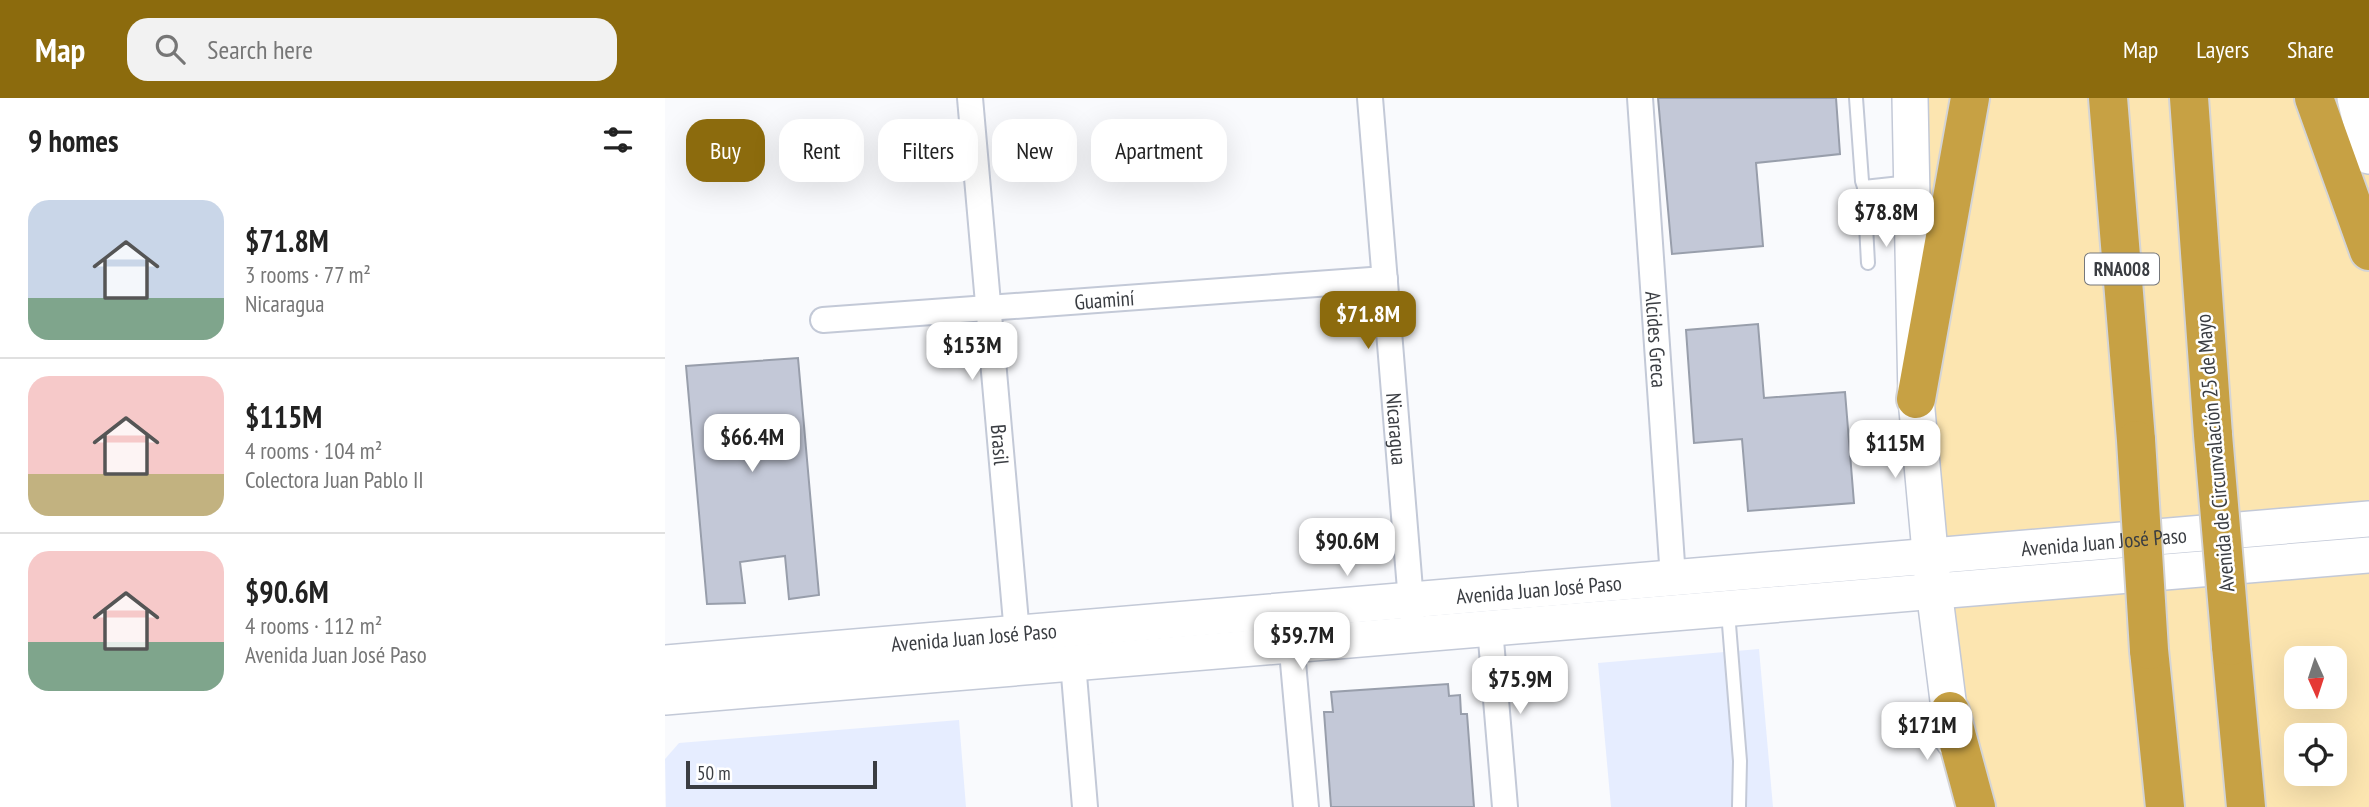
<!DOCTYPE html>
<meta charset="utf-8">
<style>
:root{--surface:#fff;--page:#f2f2f2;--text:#222;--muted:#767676;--line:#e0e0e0;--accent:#8c6b0d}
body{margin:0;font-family:"PT Sans Narrow",sans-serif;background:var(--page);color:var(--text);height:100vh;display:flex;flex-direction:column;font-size:26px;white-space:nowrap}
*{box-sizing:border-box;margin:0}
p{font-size:23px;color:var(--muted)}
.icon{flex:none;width:38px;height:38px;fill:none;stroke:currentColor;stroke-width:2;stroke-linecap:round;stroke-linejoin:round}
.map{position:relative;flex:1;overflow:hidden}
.drawer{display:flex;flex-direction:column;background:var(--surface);width:665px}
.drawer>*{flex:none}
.guide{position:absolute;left:21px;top:21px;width:665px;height:63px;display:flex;gap:14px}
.needle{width:46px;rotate:177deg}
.buttons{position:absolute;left:1619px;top:548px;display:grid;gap:14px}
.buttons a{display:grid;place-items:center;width:63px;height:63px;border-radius:14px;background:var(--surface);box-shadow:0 7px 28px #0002;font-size:35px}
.scale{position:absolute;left:21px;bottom:18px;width:191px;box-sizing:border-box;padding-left:7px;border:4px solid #3a3d42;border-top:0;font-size:19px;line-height:24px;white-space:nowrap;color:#3a3d42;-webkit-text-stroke:5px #fff;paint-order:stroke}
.price{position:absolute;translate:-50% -60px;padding:0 16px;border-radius:14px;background:#fff;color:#222;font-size:23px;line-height:46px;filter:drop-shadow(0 2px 4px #0008)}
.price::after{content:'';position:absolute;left:50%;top:42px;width:21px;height:16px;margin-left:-10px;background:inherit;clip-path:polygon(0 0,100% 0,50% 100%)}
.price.current{background:var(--accent);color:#fff}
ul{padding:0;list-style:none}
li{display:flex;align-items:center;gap:21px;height:175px;padding:0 28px}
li+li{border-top:2px solid var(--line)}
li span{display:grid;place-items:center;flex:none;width:196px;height:140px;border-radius:21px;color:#555}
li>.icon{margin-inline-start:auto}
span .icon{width:84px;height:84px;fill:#fffc;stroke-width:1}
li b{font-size:30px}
h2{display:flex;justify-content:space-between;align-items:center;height:84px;padding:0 28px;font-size:30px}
.tag{padding:0 24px;border-radius:21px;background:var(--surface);box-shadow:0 7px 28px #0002;font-size:24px;line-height:63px}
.tag.current{background:var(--accent);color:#fff}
header{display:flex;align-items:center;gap:42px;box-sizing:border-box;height:98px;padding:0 35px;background:var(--accent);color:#fff}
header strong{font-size:33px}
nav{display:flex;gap:38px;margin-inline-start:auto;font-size:24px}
.search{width:490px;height:63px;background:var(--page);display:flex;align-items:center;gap:18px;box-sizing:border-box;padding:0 24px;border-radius:21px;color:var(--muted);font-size:26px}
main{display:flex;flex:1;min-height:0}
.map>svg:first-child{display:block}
</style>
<header>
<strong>Map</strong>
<div class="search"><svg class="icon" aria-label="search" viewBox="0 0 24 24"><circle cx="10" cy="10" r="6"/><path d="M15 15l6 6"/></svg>Search here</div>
<nav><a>Map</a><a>Layers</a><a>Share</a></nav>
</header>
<main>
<section class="drawer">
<h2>9 homes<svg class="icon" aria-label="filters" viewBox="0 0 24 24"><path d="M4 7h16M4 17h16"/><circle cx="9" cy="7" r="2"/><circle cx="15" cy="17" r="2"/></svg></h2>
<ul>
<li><span style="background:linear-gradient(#c9d6e8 70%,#7fa58c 0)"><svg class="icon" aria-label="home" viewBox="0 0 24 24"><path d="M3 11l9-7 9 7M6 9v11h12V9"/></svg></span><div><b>$71.8M</b><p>3 rooms · 77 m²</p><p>Nicaragua</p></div></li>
<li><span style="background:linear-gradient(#f6c9c9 70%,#c2b280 0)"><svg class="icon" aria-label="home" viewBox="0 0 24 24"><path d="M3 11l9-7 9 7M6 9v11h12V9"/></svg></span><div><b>$115M</b><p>4 rooms · 104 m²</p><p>Colectora Juan Pablo II</p></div></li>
<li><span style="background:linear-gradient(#f6c9c9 65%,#7fa58c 0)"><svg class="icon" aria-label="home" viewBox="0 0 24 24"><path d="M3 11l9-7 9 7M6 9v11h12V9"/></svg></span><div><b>$90.6M</b><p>4 rooms · 112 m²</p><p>Avenida Juan José Paso</p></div></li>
</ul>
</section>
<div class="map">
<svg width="1704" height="709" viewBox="0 0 1704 709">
<rect width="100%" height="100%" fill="#f9fafd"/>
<g fill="#e6edff">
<path d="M1094,551L1108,709H946L933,565Z"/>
<path d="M294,622L301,709H1L0,661L14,645Z"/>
</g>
<path fill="#fce5b0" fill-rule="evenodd" d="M1245,0H1690L1704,58V709H1294ZM1631,560H1670V598H1631ZM1631,637H1670V676H1631Z"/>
<g fill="#c3c8d7" stroke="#989eab" stroke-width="2">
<path d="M993,0H1171L1175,56L1091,65L1098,148L1007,156Z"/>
<path d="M1093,226L1099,300L1180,294L1189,405L1083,413L1077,341L1029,345L1021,232Z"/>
<path d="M133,260L154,497L124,501L120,458L75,464L80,505L42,506L21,268Z"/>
<path d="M783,586L784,598L795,597L796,616H802L809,709H666L659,614H668L666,594Z"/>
</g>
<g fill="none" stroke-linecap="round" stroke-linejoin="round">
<defs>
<g id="service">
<path d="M1191,0L1197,83L1199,89L1245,84"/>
<path d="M1199,89L1203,165"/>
<path d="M1063,514L1075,663L1074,709"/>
</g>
<g id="minor">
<path id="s1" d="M305,0L352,536L351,550"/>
<path id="s2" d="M705,0L747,516"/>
<path id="s3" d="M975,0L1008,480"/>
<path id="s4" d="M158,222L720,181"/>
<path d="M825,530L840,709"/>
<path d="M625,531L641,709"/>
<path d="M408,565L420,709"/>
</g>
<g id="secondary">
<path d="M1245,0L1251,301L1267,476L1288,642"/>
<path d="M1690,0L1704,58"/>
<path id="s5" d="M0,565L1704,421"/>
<path d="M0,599L1704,457"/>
</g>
<g id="motorway">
<path d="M1443,0L1471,342"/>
<path d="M1524,0L1548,337"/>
<path d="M1649,0L1704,153"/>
<path d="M1251,301L1305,0"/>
<path d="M1566,548L1581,709"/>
<path d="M1484,552L1500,709"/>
<path d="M1285,613L1311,709"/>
</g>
</defs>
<use href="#service" stroke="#c3c9d7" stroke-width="16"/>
<use href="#minor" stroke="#c3c9d7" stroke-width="28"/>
<use href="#secondary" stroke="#c3c9d7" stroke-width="38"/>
<use href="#motorway" stroke="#d4d4d5" stroke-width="42"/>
<use href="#service" stroke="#fff" stroke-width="12"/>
<use href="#minor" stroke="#fff" stroke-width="24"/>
<use href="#secondary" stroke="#fff" stroke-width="35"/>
<use href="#motorway" stroke="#c7a144" stroke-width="38"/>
<defs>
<g id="motorway-bridge">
<path d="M1548,337L1566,548"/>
<path d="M1471,342L1484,552"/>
</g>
</defs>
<use href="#motorway-bridge" stroke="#d4d4d5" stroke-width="42" stroke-linecap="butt"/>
<use href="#motorway-bridge" stroke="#c7a144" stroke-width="38"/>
</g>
<g text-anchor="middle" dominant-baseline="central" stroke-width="5" stroke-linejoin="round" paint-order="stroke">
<rect fill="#fff" stroke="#75777b" stroke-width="2" x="1420" y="155.5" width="74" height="31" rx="5"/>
<g font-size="19" font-weight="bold" fill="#3a3d42">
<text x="1457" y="171">RNA008</text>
</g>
<g font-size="21" fill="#3a3d42" stroke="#fff">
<text stroke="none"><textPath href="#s4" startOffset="282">Guaminí</textPath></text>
<text stroke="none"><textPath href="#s3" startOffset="242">Alcides Greca</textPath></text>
<text stroke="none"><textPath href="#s2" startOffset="332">Nicaragua</textPath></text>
<text stroke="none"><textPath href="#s1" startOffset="348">Brasil</textPath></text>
<text transform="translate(1550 355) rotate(-95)">Avenida de Circunvalación 25 de Mayo</text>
<text stroke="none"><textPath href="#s5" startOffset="1444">Avenida Juan José Paso</textPath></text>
<text stroke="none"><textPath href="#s5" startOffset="877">Avenida Juan José Paso</textPath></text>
<text stroke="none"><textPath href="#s5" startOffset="310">Avenida Juan José Paso</textPath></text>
</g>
</g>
</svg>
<div class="buttons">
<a><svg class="needle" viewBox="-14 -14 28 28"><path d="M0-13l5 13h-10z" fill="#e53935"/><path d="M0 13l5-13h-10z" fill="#767676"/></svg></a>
<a><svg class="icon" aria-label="locate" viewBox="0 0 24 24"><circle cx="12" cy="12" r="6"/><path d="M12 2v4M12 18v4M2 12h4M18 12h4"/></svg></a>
</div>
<div class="scale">50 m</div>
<b class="price" style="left:1221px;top:151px">$78.8M</b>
<b class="price current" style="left:703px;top:253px">$71.8M</b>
<b class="price" style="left:307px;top:284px">$153M</b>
<b class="price" style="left:87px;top:376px">$66.4M</b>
<b class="price" style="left:1230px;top:382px">$115M</b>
<b class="price" style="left:682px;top:480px">$90.6M</b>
<b class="price" style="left:637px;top:574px">$59.7M</b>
<b class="price" style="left:855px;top:618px">$75.9M</b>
<b class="price" style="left:1262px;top:664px">$171M</b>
<div class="guide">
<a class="tag current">Buy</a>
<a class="tag">Rent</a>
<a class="tag">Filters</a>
<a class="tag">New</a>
<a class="tag">Apartment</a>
</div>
</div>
</main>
